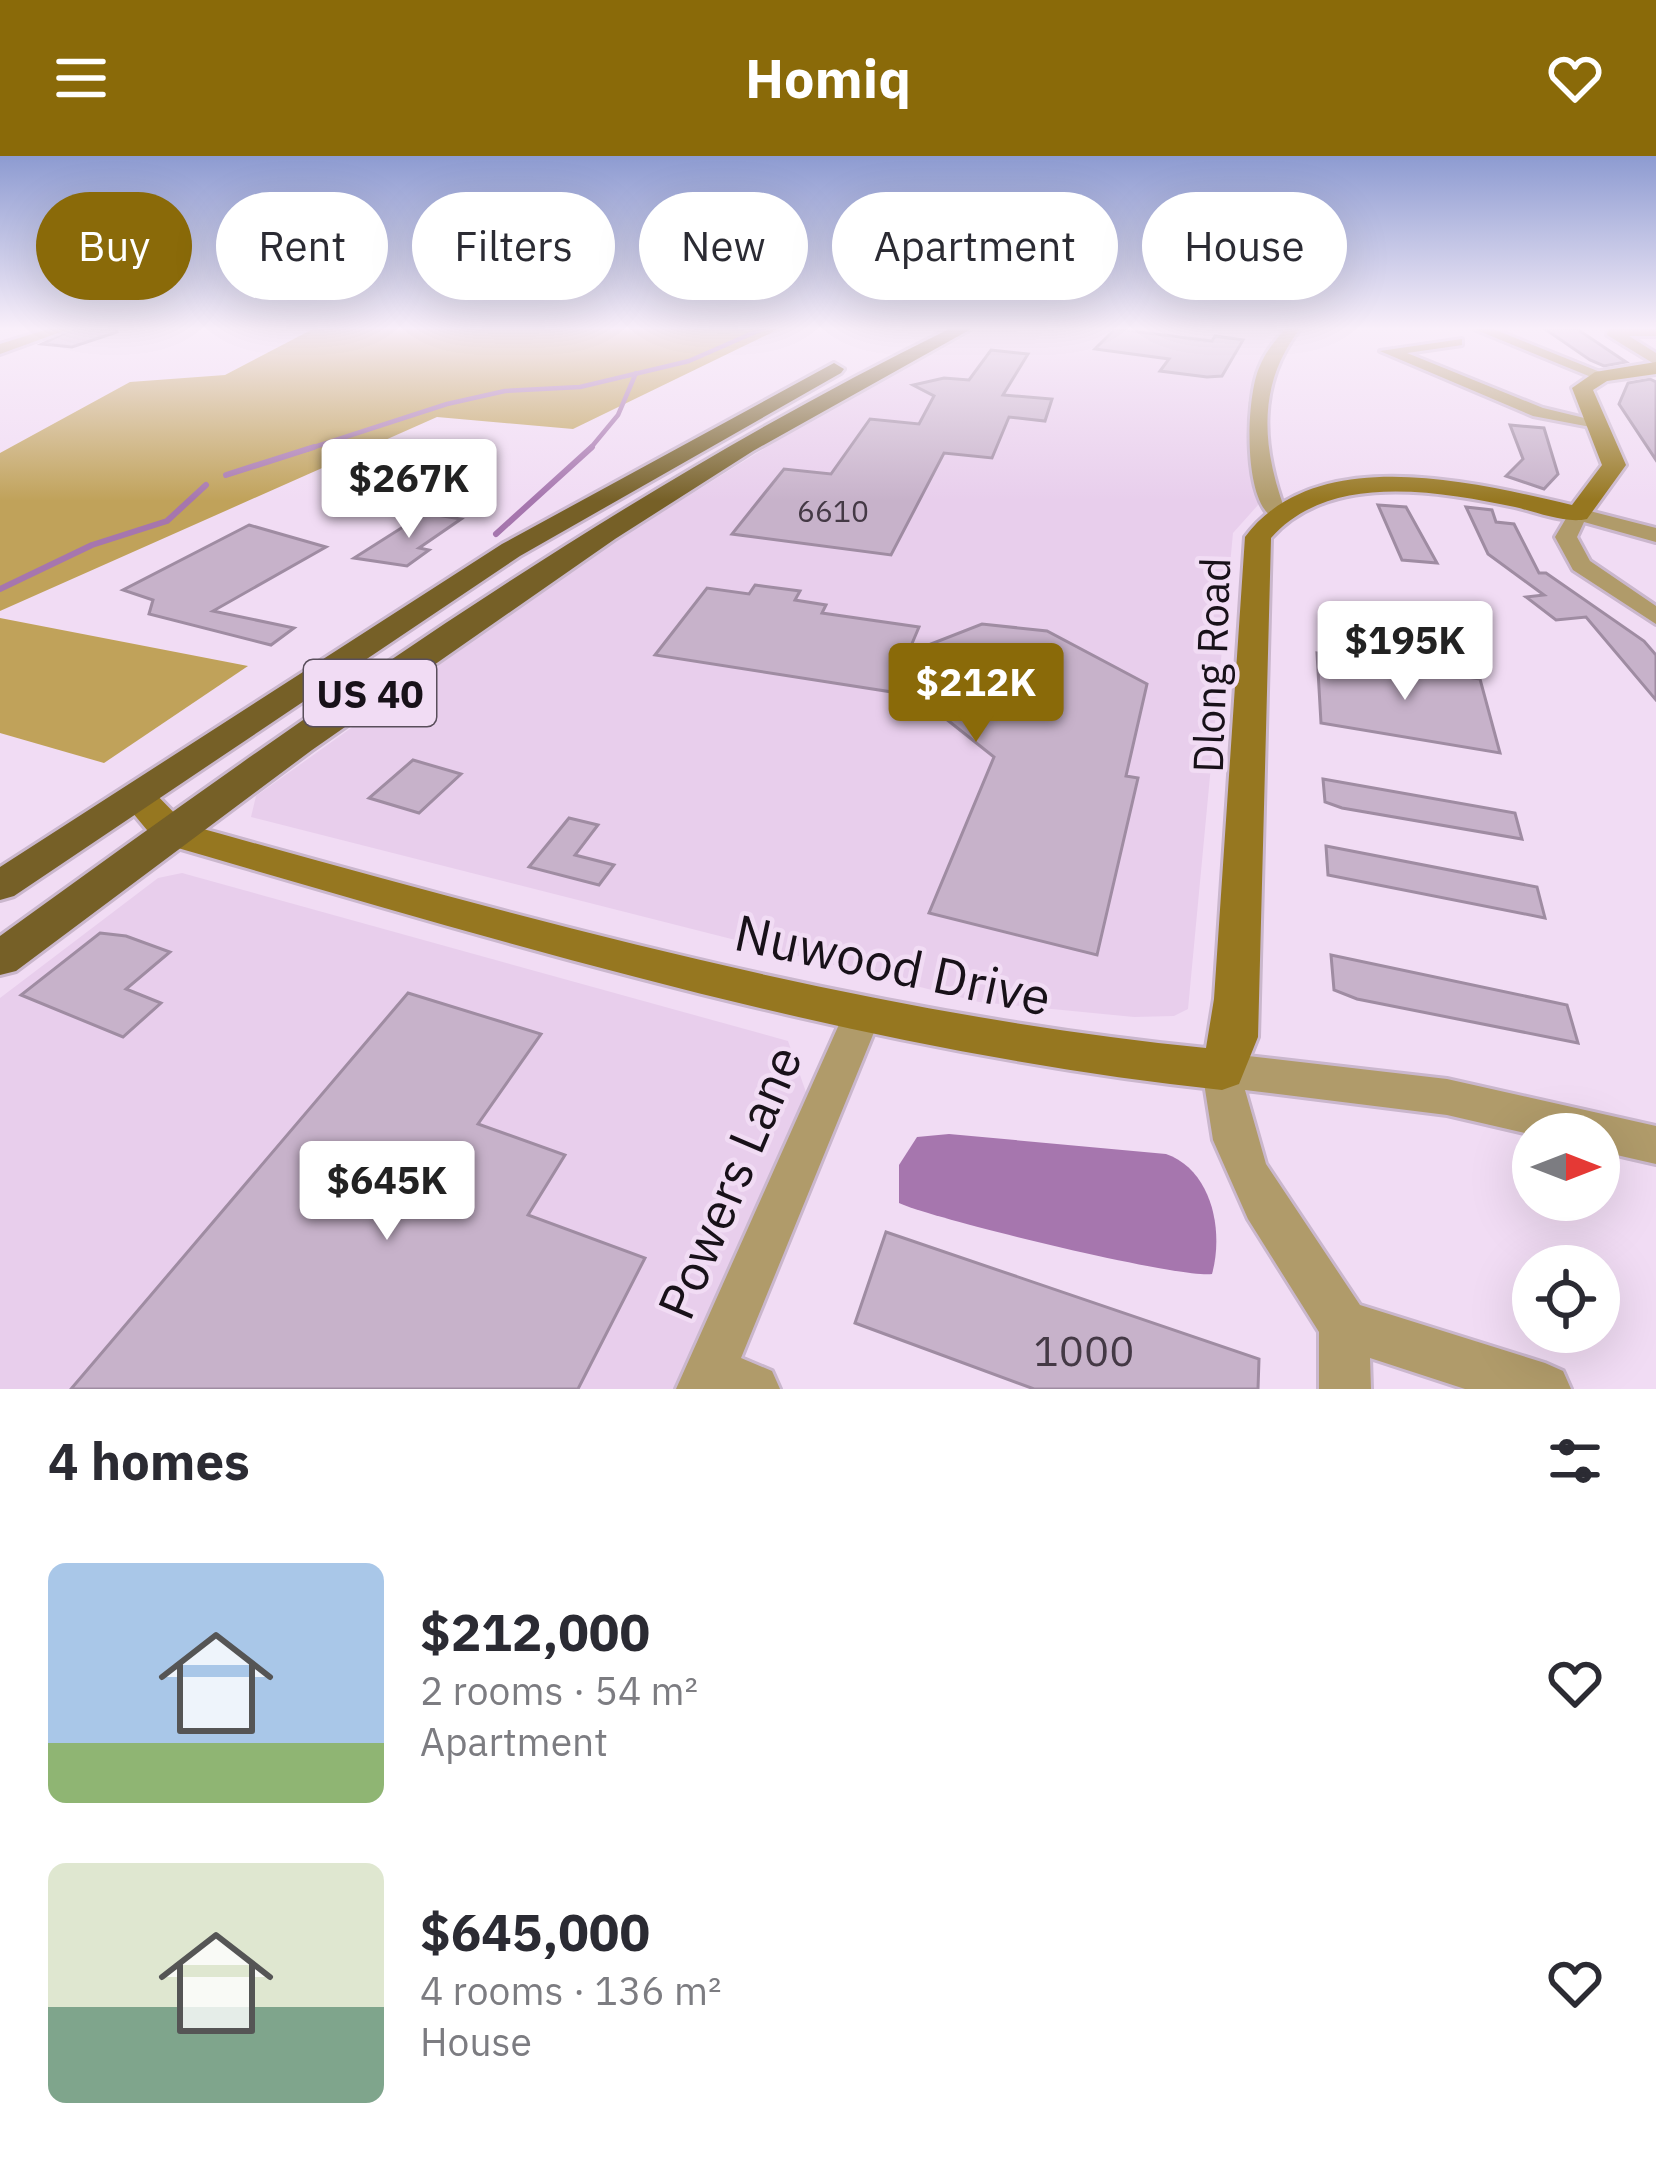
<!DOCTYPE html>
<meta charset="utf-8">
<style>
:root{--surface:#fff;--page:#f2f2f3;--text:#2b2b33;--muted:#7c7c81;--accent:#8a6a09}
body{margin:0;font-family:"IBM Plex Sans",sans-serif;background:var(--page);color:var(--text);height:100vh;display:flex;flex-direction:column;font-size:45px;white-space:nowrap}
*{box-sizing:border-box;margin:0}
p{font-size:39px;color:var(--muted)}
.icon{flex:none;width:66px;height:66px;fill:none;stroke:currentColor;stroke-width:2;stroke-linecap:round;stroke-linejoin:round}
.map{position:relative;height:1233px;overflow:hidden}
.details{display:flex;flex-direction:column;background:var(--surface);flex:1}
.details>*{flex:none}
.guide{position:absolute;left:36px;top:36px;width:1584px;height:108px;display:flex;gap:24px}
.needle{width:78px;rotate:90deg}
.fabs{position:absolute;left:1512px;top:957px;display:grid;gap:24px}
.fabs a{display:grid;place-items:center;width:108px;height:108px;border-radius:50%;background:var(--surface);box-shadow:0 12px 48px #0002;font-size:60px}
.price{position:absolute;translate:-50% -102px;padding:0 27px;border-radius:12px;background:#fff;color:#222;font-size:39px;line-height:78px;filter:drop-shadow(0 3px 6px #0008)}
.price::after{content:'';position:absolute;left:50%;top:72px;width:36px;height:27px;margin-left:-18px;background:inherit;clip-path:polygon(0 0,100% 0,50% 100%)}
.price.selected{background:var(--accent);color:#fff}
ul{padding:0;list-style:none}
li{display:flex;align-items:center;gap:36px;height:300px;padding:0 48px}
li span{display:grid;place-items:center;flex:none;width:336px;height:240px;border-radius:18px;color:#555}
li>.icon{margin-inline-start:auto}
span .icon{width:144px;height:144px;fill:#fffc;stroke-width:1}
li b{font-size:51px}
h2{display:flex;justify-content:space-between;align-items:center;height:144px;padding:0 48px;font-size:51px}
.pill{padding:0 42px;border-radius:54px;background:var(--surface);box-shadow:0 12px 48px #0002;font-size:42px;line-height:108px}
.pill.selected{background:var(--accent);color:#fff}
header{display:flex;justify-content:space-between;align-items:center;height:156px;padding:0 48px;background:var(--accent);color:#fff;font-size:54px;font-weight:700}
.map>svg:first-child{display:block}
</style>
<header><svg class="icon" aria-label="menu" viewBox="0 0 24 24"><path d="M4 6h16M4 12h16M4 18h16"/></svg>Homiq<svg class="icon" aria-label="heart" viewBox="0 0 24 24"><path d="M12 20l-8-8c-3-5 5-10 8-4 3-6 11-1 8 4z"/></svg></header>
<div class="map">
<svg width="1656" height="1233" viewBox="0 0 1656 1233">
<rect width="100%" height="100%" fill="#f1dcf4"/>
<g fill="#e8ceec">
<path d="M980,173H1287L1264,198L1248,245L1255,256L1258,349L1233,377L1188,853L1174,860L1134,861L979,846L251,661L256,640L593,399L823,256Z"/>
<path d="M182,717L788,885L807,939L677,1233H0V842L158,722Z"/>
</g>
<g fill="#c0a25a">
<path d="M313,173H779L573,273L437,261L0,455V297L130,226L225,219Z"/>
<path d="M0,462L248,510L104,607L0,577Z"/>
</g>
<path fill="#a676ae" d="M949,978L1166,998C1212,1014 1224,1075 1212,1118C1180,1123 933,1063 899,1047V1009L917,981Z"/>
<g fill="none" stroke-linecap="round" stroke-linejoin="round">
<g stroke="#a676ae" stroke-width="4.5">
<path d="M305,294L447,248L505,235L580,231L689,205L762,173"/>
<path d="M589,294L618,259L636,217"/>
</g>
<g stroke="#a676ae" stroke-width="6">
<path d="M226,319L314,291"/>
<path d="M496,378L592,291"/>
<path d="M0,433L92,389L167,365L206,329"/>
</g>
</g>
<g fill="#c7b2ca" stroke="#9f8ca2" stroke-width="3">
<path d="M73,173H116L117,176L72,191L42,188Z"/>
<path d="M1115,173L1212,185L1215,180L1243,184L1222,220L1207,221L1160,215L1169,203L1095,193Z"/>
<path d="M1545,173H1577L1626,206L1604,210L1590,204Z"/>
<path d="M991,194L1028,198L1003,239L1052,243L1045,265L1009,261L992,302L944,297L891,399L732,378L784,313L831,318L870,263L919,268L934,240L913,229L944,222L969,224Z"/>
<path d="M1650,223L1656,226V304L1619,248L1628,227Z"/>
<path d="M1510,269L1544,272L1558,318L1544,333L1506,320L1523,303Z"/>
<path d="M1378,349L1406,351L1437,407L1402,404Z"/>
<path d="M1466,351L1492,354L1496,366L1514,368L1539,417H1546L1644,485L1656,499V544L1586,461L1556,464L1526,441L1544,439L1488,398Z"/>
<path d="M425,357L461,363L419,392L429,394L407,410L354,402Z"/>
<path d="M249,369L326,391L213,455L294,472L271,489L149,458L153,444L123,434Z"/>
<path d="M755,429L800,435L795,444L826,449L822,457L919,471L908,497L982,468L1047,475L1147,528L1126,620L1138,622L1097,799L929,757L994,601L897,524L892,536L655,499L707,432L749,438Z"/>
<path d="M1317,497L1480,523L1500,597L1321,567Z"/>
<path d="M413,604L461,618L419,657L369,642Z"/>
<path d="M1323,623L1515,657L1522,683L1342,652L1325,646Z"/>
<path d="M569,662L598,669L575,699L614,709L599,729L529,711Z"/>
<path d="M1326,690L1537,731L1545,762L1328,719Z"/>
<path d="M100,777L126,780L170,796L126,833L161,847L123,881L21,839Z"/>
<path d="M1331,799L1567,849L1578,887L1357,843L1334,834Z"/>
<path d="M408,837L541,878L478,968L565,999L528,1059L645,1102L578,1233H71Z"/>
<path d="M886,1076L1259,1203L1258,1233H1034L855,1167Z"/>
</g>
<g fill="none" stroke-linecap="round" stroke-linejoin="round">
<defs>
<g id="street">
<path d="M48,173H69L0,198V188Z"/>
<path d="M1285,173H1300C1256,229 1262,293 1286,357L1276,363C1242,350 1246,242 1259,212C1265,196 1275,185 1285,173Z"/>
<path d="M1474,173H1493L1610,220L1596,223Z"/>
<path d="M1608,173H1656V180H1629L1656,197V209L1607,179Z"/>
<path d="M1462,183V189L1407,197L1543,252L1605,267L1596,272L1533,260L1380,195Z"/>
<path d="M1578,352L1656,372V386L1584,366L1577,381L1590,405L1656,450V468L1573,414L1555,381L1571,354Z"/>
<path d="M860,849L874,853L879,864L741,1202L772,1215L780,1233H676L841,864L846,853Z"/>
<path d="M1222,897L1447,923L1656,970V1008L1599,995V978L1533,979L1447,959L1245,934L1266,1008L1360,1149L1545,1207L1563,1215L1571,1233H1465L1370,1202L1371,1233H1319V1176L1248,1063L1213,984L1202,914L1208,902Z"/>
</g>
<path id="secondary" d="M1656,206V218L1607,225L1593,234L1626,309L1587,363C1566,368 1536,356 1515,351C1437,335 1329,316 1271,382L1258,881L1239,928L1222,934C856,895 510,788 157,686L117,638L135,626L148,630L185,668C522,761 856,857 1206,892L1214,843L1245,381C1316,286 1473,326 1572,349L1602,309L1572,232L1595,216Z"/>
<g id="primary">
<path d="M949,173H971L753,295L615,383L312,594L16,815L0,819V780C303,561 613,338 949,173Z"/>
<path d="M834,207L844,213L841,217L520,400L14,740L0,744V711L502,388Z"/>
</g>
</defs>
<use href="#street" stroke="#cab7cd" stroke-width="6"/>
<use href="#secondary" stroke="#cab7cd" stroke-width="6"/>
<use href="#primary" stroke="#cab7cd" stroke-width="6"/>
<use href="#street" fill="#b09b6a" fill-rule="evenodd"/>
<use href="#secondary" fill="#967720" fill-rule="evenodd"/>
<use href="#primary" fill="#766027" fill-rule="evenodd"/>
</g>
<linearGradient id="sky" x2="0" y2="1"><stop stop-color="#8d9bd1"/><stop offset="0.5" stop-color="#f9effa"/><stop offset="1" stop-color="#f9effa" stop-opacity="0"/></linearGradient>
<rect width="1656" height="345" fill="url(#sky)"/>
<g text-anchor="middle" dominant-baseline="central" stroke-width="9" stroke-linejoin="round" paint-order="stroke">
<g font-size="30" fill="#443945">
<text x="833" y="354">6610</text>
</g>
<rect fill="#f1dcf4" stroke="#594e5b" stroke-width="3" x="304" y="504" width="132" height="66" rx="9"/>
<g font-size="39" font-weight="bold" fill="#181119">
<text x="370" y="537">US 40</text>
</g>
<g font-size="42" fill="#181119" stroke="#f1dcf4">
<text transform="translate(1211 509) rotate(-88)">Dlong Road</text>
</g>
<g font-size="42" fill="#443945">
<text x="1084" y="1194">1000</text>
</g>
<g font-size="51" fill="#181119" stroke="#f1dcf4">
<text transform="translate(893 808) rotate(12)">Nuwood Drive</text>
<text transform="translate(729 1026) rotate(-67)">Powers Lane</text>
</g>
</g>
</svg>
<div class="fabs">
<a><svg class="needle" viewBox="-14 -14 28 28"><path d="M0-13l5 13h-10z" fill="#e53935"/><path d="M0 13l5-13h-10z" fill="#7c7c81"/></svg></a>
<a><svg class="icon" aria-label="locate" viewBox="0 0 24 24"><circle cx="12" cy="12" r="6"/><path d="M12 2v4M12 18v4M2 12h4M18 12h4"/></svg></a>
</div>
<b class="price" style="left:409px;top:385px">$267K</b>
<b class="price" style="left:1405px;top:547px">$195K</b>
<b class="price selected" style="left:976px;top:589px">$212K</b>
<b class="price" style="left:387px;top:1087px">$645K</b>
<div class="guide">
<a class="pill selected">Buy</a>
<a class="pill">Rent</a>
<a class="pill">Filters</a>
<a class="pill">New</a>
<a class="pill">Apartment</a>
<a class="pill">House</a>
</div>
</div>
<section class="details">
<h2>4 homes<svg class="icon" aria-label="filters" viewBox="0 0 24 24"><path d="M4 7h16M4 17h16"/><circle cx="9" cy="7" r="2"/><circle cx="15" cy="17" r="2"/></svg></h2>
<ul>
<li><span style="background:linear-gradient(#a9c7e8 75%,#8fb573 0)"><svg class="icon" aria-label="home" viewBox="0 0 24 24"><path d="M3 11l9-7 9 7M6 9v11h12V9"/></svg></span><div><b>$212,000</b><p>2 rooms · 54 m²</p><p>Apartment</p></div><svg class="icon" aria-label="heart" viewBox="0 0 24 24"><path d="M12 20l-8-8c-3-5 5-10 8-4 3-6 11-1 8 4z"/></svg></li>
<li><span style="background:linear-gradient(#dfe7d0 60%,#7fa58c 0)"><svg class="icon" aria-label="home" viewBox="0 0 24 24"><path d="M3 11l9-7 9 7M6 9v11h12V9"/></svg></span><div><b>$645,000</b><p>4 rooms · 136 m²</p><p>House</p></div><svg class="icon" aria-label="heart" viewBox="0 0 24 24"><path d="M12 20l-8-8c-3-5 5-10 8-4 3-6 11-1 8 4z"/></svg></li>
</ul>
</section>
